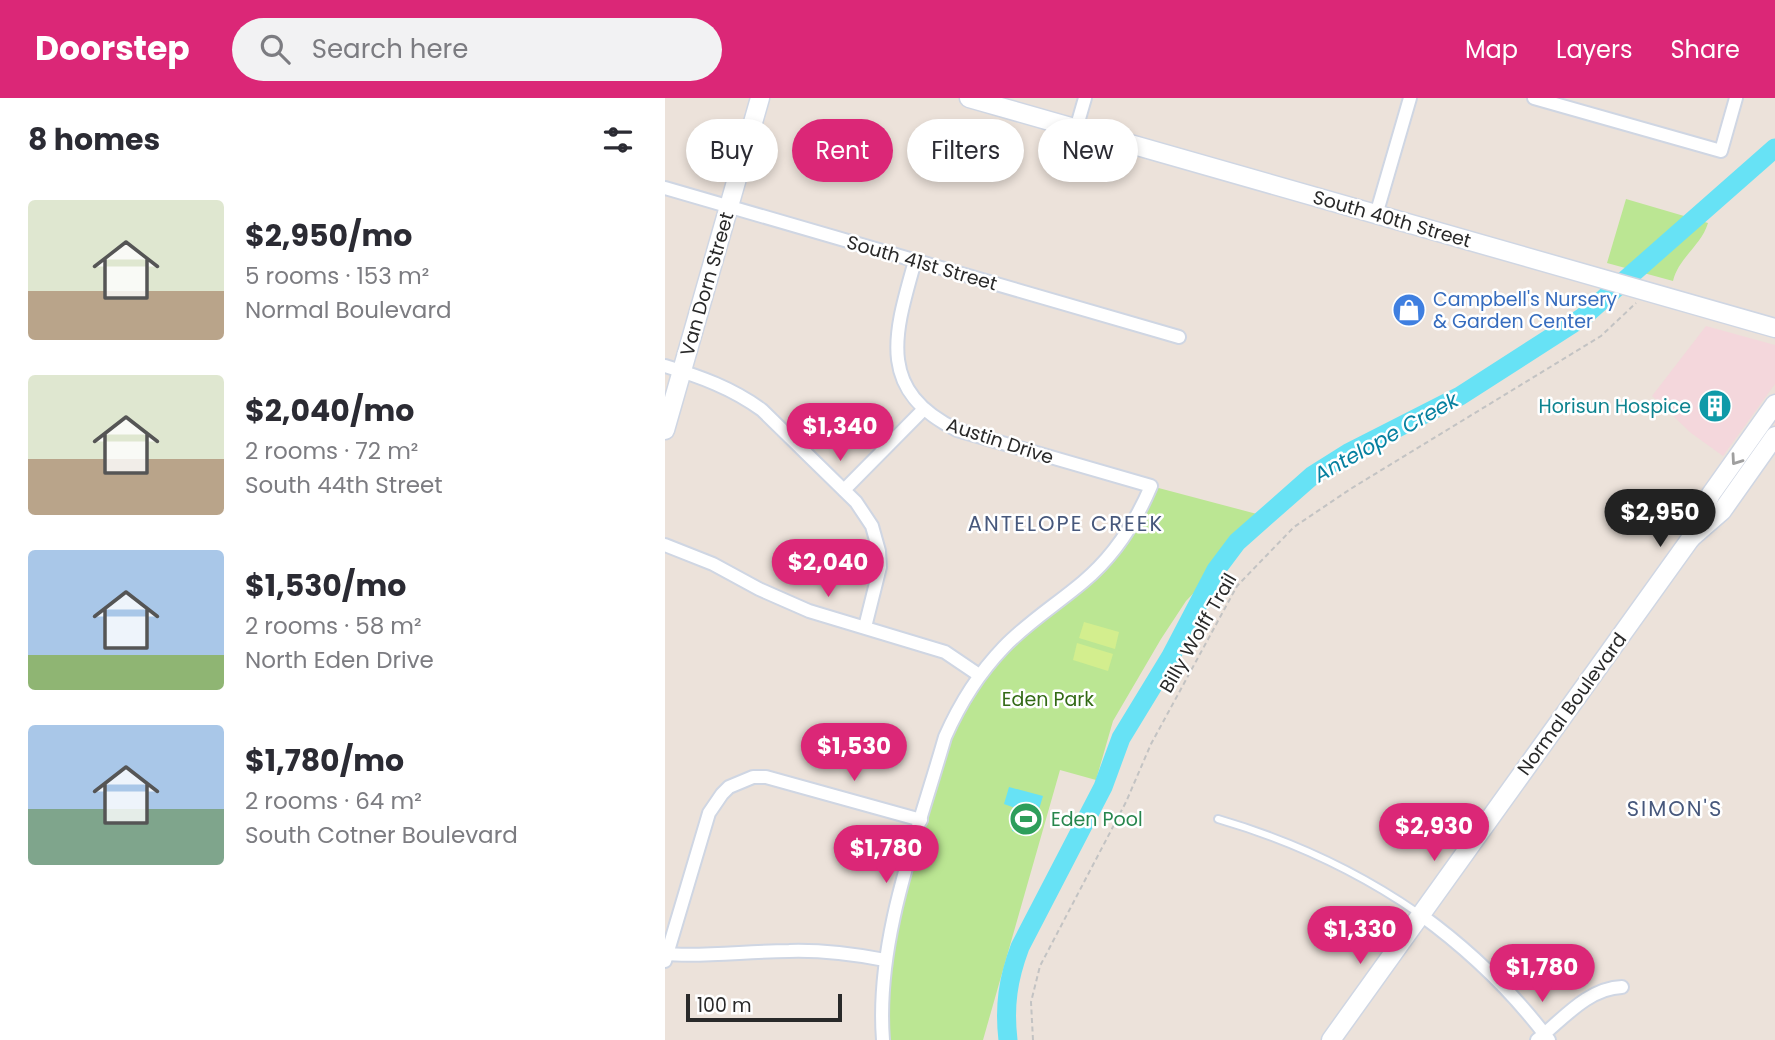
<!DOCTYPE html>
<meta charset="utf-8">
<style>
:root{--surface:#fff;--page:#f2f2f3;--text:#2b2b33;--muted:#7c7c81;--accent:#db2777}
body{margin:0;font-family:Poppins,sans-serif;background:var(--page);color:var(--text);height:100vh;display:flex;flex-direction:column;font-size:26px;white-space:nowrap}
*{box-sizing:border-box;margin:0}
p{font-size:23px;color:var(--muted)}
.icon{flex:none;width:38px;height:38px;fill:none;stroke:currentColor;stroke-width:2;stroke-linecap:round;stroke-linejoin:round}
.map{position:relative;flex:1;overflow:hidden}
.drawer{display:flex;flex-direction:column;background:var(--surface);width:665px}
.drawer>*{flex:none}
.top-card{position:absolute;left:21px;top:21px;width:665px;height:63px;display:flex;gap:14px}
.scale{position:absolute;left:21px;bottom:18px;width:156px;box-sizing:border-box;padding-left:7px;border:4px solid #292929;border-top:0;font-size:19px;line-height:24px;white-space:nowrap;color:#292929;-webkit-text-stroke:5px #fff;paint-order:stroke}
.price{position:absolute;translate:-50% -60px;padding:0 16px;border-radius:24px;background:var(--accent);color:#fff;font-size:23px;line-height:46px;filter:drop-shadow(0 2px 4px #0008)}
.price::after{content:'';position:absolute;left:50%;top:42px;width:21px;height:16px;margin-left:-10px;background:inherit;clip-path:polygon(0 0,100% 0,50% 100%)}
.price.on{background:#222;color:#fff}
ul{padding:0;list-style:none}
li{display:flex;align-items:center;gap:21px;height:175px;padding:0 28px}
li span{display:grid;place-items:center;flex:none;width:196px;height:140px;border-radius:7px;color:#555}
li>.icon{margin-inline-start:auto}
span .icon{width:84px;height:84px;fill:#fffc;stroke-width:1}
li b{font-size:30px}
h2{display:flex;justify-content:space-between;align-items:center;height:84px;padding:0 28px;font-size:30px}
.pill{padding:0 24px;border-radius:32px;background:var(--surface);box-shadow:0 4px 10px #0003;font-size:24px;line-height:63px}
.pill.on{background:var(--accent);color:#fff}
header{display:flex;align-items:center;gap:42px;box-sizing:border-box;height:98px;padding:0 35px;background:var(--accent);color:#fff}
header strong{font-size:33px}
nav{display:flex;gap:38px;margin-inline-start:auto;font-size:24px}
.search{width:490px;height:63px;background:var(--page);display:flex;align-items:center;gap:18px;box-sizing:border-box;padding:0 24px;border-radius:38px;color:var(--muted);font-size:26px}
main{display:flex;flex:1;min-height:0}
.map>svg:first-child{display:block}
</style>
<header>
<strong>Doorstep</strong>
<div class="search"><svg class="icon" aria-label="search" viewBox="0 0 24 24"><circle cx="10" cy="10" r="6"/><path d="M15 15l6 6"/></svg>Search here</div>
<nav><a>Map</a><a>Layers</a><a>Share</a></nav>
</header>
<main>
<section class="drawer">
<h2>8 homes<svg class="icon" aria-label="filters" viewBox="0 0 24 24"><path d="M4 7h16M4 17h16"/><circle cx="9" cy="7" r="2"/><circle cx="15" cy="17" r="2"/></svg></h2>
<ul>
<li><span style="background:linear-gradient(#dfe7d0 65%,#b9a48a 0)"><svg class="icon" aria-label="home" viewBox="0 0 24 24"><path d="M3 11l9-7 9 7M6 9v11h12V9"/></svg></span><div><b>$2,950/mo</b><p>5 rooms · 153 m²</p><p>Normal Boulevard</p></div></li>
<li><span style="background:linear-gradient(#dfe7d0 60%,#b9a48a 0)"><svg class="icon" aria-label="home" viewBox="0 0 24 24"><path d="M3 11l9-7 9 7M6 9v11h12V9"/></svg></span><div><b>$2,040/mo</b><p>2 rooms · 72 m²</p><p>South 44th Street</p></div></li>
<li><span style="background:linear-gradient(#a9c7e8 75%,#8fb573 0)"><svg class="icon" aria-label="home" viewBox="0 0 24 24"><path d="M3 11l9-7 9 7M6 9v11h12V9"/></svg></span><div><b>$1,530/mo</b><p>2 rooms · 58 m²</p><p>North Eden Drive</p></div></li>
<li><span style="background:linear-gradient(#a9c7e8 60%,#7fa58c 0)"><svg class="icon" aria-label="home" viewBox="0 0 24 24"><path d="M3 11l9-7 9 7M6 9v11h12V9"/></svg></span><div><b>$1,780/mo</b><p>2 rooms · 64 m²</p><p>South Cotner Boulevard</p></div></li>
</ul>
</section>
<div class="map">
<svg width="1110" height="942" viewBox="0 0 1110 942">
<rect width="100%" height="100%" fill="#ece2da"/>
<path fill="#f4d7dc" d="M1041,228L1110,247V286L1058,358L1026,335L987,298Z"/>
<g fill="#bbe693">
<path d="M961,101L1043,125C1036,148 1014,159 1008,183L942,165Z"/>
<path d="M486,388L607,420L566,456L521,503L496,541L448,623L431,682L395,672L318,942H218L222,852L280,639L314,577L436,468Z"/>
</g>
<g fill="#d3ee8e">
<path d="M419,524L454,534L450,551L414,540Z"/>
<path d="M412,545L448,556L443,573L408,562Z"/>
</g>
<path fill="#67e2f5" d="M344,689L378,698L366,738L347,733L353,711L339,706Z"/>
<g fill="none" stroke-linecap="round" stroke-linejoin="round">
<path stroke="#67e2f5" stroke-width="19" d="M343,942C339,908 343,881 355,849L438,689L456,640L506,558L551,472L572,444L648,377L683,355L795,298L918,219L1110,50"/>
<defs>
<path id="lane" d="M553,721C625,742 691,772 753,815"/>
<g id="street">
<path d="M869,0L1056,53L1071,0"/>
<path d="M411,31L420,0"/>
<path d="M0,90L514,239"/>
<path d="M711,117L745,0"/>
<path d="M0,268C36,279 67,290 97,312L191,404L207,428L214,453L215,469L200,529"/>
<path d="M179,392L259,311"/>
<path d="M0,447L48,466L94,491L144,513L280,554L314,577"/>
<path d="M756,817C804,852 848,894 884,942"/>
<path d="M0,856C42,859 82,853 124,853C156,852 188,856 220,862"/>
<path d="M0,863L44,715L57,696L64,689L88,679H101L256,722"/>
<path d="M218,942C210,842 253,734 280,639C295,605 313,576 339,549C363,524 392,506 418,484C449,458 470,426 486,388L292,332C210,292 230,234 250,163"/>
<path d="M872,942C897,922 923,890 957,889"/>
</g>
<g id="secondary">
<path d="M304,0L1110,230"/>
<path d="M0,332L95,0"/>
<path d="M1026,440L1057,413L1110,338"/>
<path d="M666,942L1026,440L1046,396L1110,306"/>
</g>
</defs>
<use href="#lane" stroke="#cfd6e3" stroke-width="10"/>
<use href="#street" stroke="#cfd6e3" stroke-width="16"/>
<use href="#secondary" stroke="#cfd6e3" stroke-width="21"/>
<path stroke="#c3c3c3" stroke-width="2" stroke-dasharray="5 3.5" stroke-linecap="butt" d="M368,942L366,904L375,868L461,704L486,646L572,488L629,429L687,390L936,238L971,205"/>
<use href="#lane" stroke="#fff" stroke-width="6"/>
<use href="#street" stroke="#fff" stroke-width="12"/>
<use href="#secondary" stroke="#fff" stroke-width="18"/>
</g>
<defs><path id="oneway-chevron" d="M-2-3.5L2.5 0L-2 3.5" fill="none" stroke-width="1.6" stroke-linecap="round" stroke-linejoin="round" transform="scale(1.75)"/></defs>
<use stroke="#9f9f9f" href="#oneway-chevron" transform="translate(1071 362) rotate(125)"/>
<defs>
<symbol id="shop-disc" viewBox="-11 -11 22 22"><circle r="9.5" fill="#3f7fe0" stroke="#fff"/><path d="M-5-2.5h2.3a2.7 3.5 0 0 1 5.4 0H5L5.5 6h-11ZM-1.5-2.5h3a1.5 2.3 0 0 0-3 0Z" fill="#fff"/></symbol>
<symbol id="building-disc" viewBox="-11 -11 22 22"><circle r="9.5" fill="#0f9aa8" stroke="#fff"/><path d="M-4-6H4V6H1V3H-1V6H-4ZM-2.5-4.3h1.7v1.8h-1.7ZM.8-4.3h1.7v1.8H.8ZM-2.5-1h1.7V.8h-1.7ZM.8-1h1.7V.8H.8Z" fill="#fff"/></symbol>
<symbol id="stadium-disc" viewBox="-11 -11 22 22"><circle r="9.5" fill="#2e9e5b" stroke="#fff"/><path d="M0-5a6.5 5 0 1 0 0 10a6.5 5 0 1 0 0-10ZM-3.5-1.8h7v3.6h-7Z" fill="#fff"/></symbol>
</defs>
<g fill-rule="evenodd">
<use href="#shop-disc" x="725" y="193" width="38" height="38"/>
<use href="#building-disc" x="1031" y="289" width="38" height="38"/>
<use href="#stadium-disc" x="342" y="702" width="38" height="38"/>
</g>
<g text-anchor="middle" dominant-baseline="central" stroke-width="5" stroke-linejoin="round" paint-order="stroke">
<g font-size="19" fill="#292929" stroke="#fff">
<text transform="translate(727 121) rotate(16)">South 40th Street</text>
<text transform="translate(257 165) rotate(16)">South 41st Street</text>
<text transform="translate(42 186) rotate(-74)">Van Dorn Street</text>
<text transform="translate(335 343) rotate(18)">Austin Drive</text>
<text transform="translate(533 535) rotate(-60)">Billy Wolff Trail</text>
<text transform="translate(907 606) rotate(-54)">Normal Boulevard</text>
</g>
<g font-size="19" fill="#366cbe" stroke="#fff" text-anchor="start">
<text x="768" y="201">Campbell's Nursery<tspan x="768" dy="22">&amp; Garden Center</tspan></text>
</g>
<g font-size="19" fill="#0d838f" stroke="#fff" text-anchor="end">
<text x="1026" y="308">Horisun Hospice</text>
</g>
<g font-size="19" fill="#336a16" stroke="#fff">
<text x="383" y="601">Eden Park</text>
</g>
<g font-size="19" fill="#27864d" stroke="#fff" text-anchor="start">
<text x="386" y="721">Eden Pool</text>
</g>
<g font-size="21" font-style="italic" fill="#0680a0" stroke="#fff">
<text transform="translate(721 339) rotate(-29)">Antelope Creek</text>
</g>
<g font-size="21" letter-spacing="2" fill="#47587c" stroke="#fff">
<text x="401" y="425">ANTELOPE CREEK</text>
<text x="1010" y="710">SIMON'S</text>
</g>
</g>
</svg>
<div class="scale">100 m</div>
<b class="price" style="left:175px;top:365px">$1,340</b>
<b class="price on" style="left:995px;top:451px">$2,950</b>
<b class="price" style="left:163px;top:501px">$2,040</b>
<b class="price" style="left:189px;top:685px">$1,530</b>
<b class="price" style="left:769px;top:765px">$2,930</b>
<b class="price" style="left:221px;top:787px">$1,780</b>
<b class="price" style="left:695px;top:868px">$1,330</b>
<b class="price" style="left:877px;top:906px">$1,780</b>
<div class="top-card">
<a class="pill">Buy</a>
<a class="pill on">Rent</a>
<a class="pill">Filters</a>
<a class="pill">New</a>
</div>
</div>
</main>
